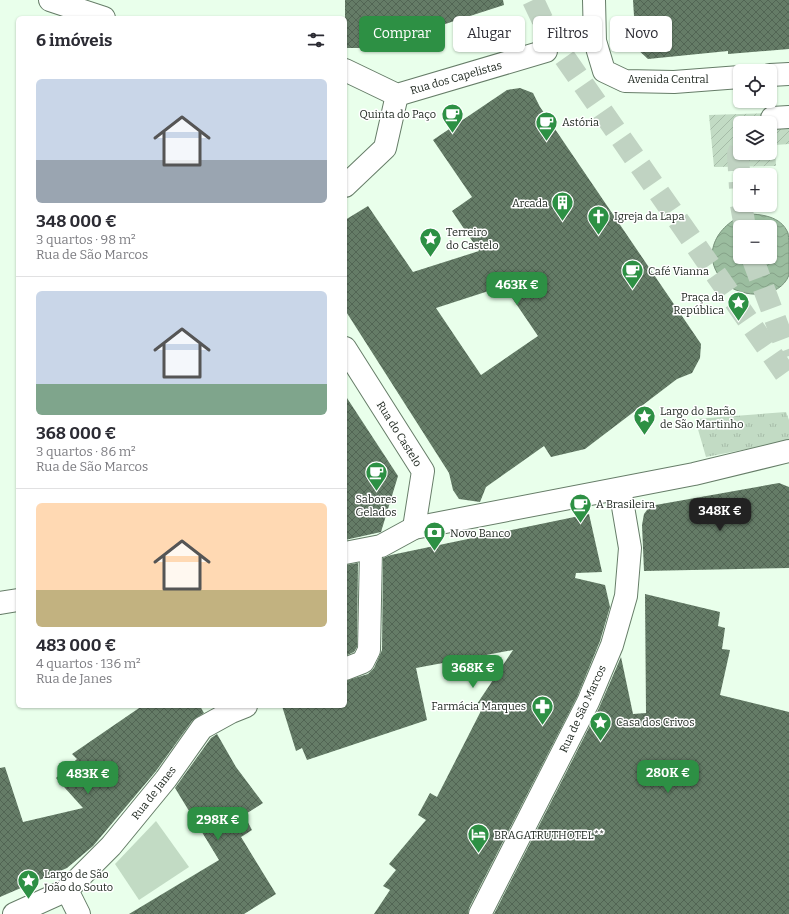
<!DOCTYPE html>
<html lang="pt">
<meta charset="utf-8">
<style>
:root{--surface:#fff;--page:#f7f7f7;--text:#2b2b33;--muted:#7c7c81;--line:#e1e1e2;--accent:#2d9044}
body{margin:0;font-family:Bitter,serif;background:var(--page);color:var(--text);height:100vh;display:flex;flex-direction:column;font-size:15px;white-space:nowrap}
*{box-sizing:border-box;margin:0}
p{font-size:13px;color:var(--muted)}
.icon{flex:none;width:22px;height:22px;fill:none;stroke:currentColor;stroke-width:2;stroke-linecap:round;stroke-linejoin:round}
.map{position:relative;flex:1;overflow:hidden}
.panel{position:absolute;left:16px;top:16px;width:331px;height:692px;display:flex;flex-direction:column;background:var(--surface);border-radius:6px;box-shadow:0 1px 3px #0004}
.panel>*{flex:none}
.hud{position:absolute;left:359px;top:16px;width:370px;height:36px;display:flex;gap:8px}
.tools{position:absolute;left:733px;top:64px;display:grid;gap:8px}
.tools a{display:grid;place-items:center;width:44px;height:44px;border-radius:6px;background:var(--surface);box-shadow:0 1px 3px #0004;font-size:20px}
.price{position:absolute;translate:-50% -34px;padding:0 9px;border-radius:8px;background:var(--accent);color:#fff;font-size:13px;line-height:26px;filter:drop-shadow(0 1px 2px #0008)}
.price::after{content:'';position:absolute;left:50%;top:24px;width:12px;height:9px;margin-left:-6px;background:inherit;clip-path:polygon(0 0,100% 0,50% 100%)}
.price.active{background:#222;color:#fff}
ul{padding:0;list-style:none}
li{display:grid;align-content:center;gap:8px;height:212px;padding:0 20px}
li+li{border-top:1px solid var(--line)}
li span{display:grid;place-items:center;height:124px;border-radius:6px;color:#555}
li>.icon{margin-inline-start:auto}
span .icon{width:72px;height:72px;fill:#fffc;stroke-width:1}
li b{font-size:17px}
h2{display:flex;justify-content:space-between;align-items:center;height:48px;padding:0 20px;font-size:17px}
.tag{padding:0 14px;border-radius:6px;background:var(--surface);box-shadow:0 1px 3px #0004;font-size:14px;line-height:36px}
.tag.active{background:var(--accent);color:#fff}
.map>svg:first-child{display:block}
</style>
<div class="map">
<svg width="789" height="914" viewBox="0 0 789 914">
<defs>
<pattern id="grass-tufts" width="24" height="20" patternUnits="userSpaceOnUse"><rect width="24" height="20" fill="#c2dbc4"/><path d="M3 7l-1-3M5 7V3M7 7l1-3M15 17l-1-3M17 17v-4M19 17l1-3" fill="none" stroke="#a6bca8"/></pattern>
<pattern id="garden-furrows" width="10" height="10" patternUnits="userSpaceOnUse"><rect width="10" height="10" fill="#c2dbc4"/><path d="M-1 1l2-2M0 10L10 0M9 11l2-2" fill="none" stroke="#a6bca8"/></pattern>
<pattern id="water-waves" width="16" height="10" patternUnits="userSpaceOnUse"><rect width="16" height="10" fill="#9bbd9f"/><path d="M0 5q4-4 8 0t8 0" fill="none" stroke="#85a288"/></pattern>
<pattern id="building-cross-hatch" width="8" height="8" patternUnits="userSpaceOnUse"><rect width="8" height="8" fill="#657c67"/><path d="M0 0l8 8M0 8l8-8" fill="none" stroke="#526554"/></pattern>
</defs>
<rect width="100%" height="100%" fill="#e9ffeb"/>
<path fill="url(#grass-tufts)" d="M786,412L789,420V441L706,457L695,419Z"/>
<path fill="#c2dbc4" d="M156,821L189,867L139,900L115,864Z"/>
<path fill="url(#garden-furrows)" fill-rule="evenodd" d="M770,113L789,121V144L775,145L776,166L714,167L709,115ZM740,123H770V153H740Z"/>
<path fill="url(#water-waves)" stroke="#758f78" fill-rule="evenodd" d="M746,214C761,214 781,216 788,233C789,238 789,248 789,254C789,260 789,270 789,275C780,299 742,299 725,283C699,257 716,225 746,214ZM740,227H770V257H740Z"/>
<g fill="url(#building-cross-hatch)" fill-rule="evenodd">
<path d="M345,0H503L504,5L408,36L360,48H345Z"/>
<path d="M633,0H789V49L728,54V51L648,59L636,48Z"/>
<path d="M520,88L533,93L540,107L701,344L700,358L692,373L677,379L585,449L551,457L544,446L486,487L480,502L459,499L453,490L449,473L345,310V220L368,206L413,272L479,251L452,211L472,197L433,140L507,90ZM504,286L538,336L481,375L436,308Z"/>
<path d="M345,395L398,476L381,532L345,540Z"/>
<path d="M779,483L789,487V568L644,571L642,525L644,514L650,506Z"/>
<path d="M589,514L602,572L576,573L575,578L605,585L610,607L600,641L577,697L469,908L468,914H374L390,890L383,886L396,870L389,864L426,820L418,815L430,793L437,797L486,701L477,704L513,650L416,668L427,720L307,760L302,748L296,751L282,706H345V681L368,674L374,668L382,650L383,558L391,555Z"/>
<path d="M358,563L357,647L354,652L345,656V565Z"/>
<path d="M645,594L720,612L718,626L725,628L722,649L730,650L720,695L789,712V914H494L599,708L621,657L633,714L646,713Z"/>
<path d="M142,706H200L204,713L192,721L156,771L93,846L67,868L0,897V768L5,767L23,822L83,808L56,778L77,759L72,754Z"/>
<path d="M217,734L236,767L263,803L244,815L252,830L241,837L276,894L244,914H129L219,860L175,788L211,738Z"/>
</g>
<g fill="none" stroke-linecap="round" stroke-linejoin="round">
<g stroke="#c0d3c2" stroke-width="22" stroke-dasharray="22 11" stroke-linecap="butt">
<path d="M533,0L551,38L789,379"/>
<path d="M740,149L738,154L740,188"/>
<path d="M741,205L745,227"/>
<path d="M752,257L789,356"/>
</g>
<defs>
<g id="minor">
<path d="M50,0L104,18"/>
<path d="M594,0L595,41L604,71L625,81L674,82L740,77"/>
<path d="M345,70L397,95L546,51"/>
<path d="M770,75L789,74"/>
<path d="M345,186L385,148L397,95"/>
<path d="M345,348L423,471L414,528"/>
<path d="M345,553L381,546L414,528L694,474L789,451"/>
<path d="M0,603L18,600"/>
<path d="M345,669L363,662L369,650L371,550"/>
<path d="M14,914L67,890"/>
<path d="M79,914L67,890L111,846L166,779L202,728L231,712L246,706"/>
<path d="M480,914L588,702L612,645L626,596L630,548L620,489"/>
</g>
<path id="major" d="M772,118L789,117"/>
</defs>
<use href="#minor" stroke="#667d68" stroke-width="24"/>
<use href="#major" stroke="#667d68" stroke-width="24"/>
<use href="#minor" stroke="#fff" stroke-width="22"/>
<use href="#major" stroke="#fff" stroke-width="22"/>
</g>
<defs>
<symbol id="cafe-pin" viewBox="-11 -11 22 30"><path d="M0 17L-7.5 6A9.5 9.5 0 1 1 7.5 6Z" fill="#2d9044" stroke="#fff"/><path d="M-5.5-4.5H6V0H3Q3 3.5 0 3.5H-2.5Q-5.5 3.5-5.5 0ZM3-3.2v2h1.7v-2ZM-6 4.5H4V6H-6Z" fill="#fff"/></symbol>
<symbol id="building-pin" viewBox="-11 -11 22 30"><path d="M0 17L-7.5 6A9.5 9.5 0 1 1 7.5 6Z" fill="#2d9044" stroke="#fff"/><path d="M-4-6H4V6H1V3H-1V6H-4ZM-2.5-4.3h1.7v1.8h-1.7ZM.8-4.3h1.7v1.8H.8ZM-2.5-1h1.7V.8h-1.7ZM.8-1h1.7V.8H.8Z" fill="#fff"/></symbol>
<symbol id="church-pin" viewBox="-11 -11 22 30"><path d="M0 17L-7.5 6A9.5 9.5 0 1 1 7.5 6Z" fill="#2d9044" stroke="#fff"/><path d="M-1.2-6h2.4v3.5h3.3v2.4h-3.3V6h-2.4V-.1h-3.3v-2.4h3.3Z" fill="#fff"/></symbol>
<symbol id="sight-pin" viewBox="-11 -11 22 30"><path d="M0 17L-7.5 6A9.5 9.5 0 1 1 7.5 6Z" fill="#2d9044" stroke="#fff"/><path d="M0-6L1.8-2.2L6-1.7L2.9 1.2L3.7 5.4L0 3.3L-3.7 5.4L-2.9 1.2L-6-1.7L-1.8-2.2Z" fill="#fff"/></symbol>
<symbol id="bank-pin" viewBox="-11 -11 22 30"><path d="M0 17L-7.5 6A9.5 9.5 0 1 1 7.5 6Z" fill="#2d9044" stroke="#fff"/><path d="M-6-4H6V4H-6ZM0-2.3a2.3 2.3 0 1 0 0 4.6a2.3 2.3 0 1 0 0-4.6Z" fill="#fff"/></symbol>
<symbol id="pharmacy-pin" viewBox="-11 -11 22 30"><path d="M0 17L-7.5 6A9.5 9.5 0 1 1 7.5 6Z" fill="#2d9044" stroke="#fff"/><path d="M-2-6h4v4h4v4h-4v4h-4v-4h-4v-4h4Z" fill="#fff"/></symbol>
<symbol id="hotel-pin" viewBox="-11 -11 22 30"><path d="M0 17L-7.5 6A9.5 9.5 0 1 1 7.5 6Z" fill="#2d9044" stroke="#fff"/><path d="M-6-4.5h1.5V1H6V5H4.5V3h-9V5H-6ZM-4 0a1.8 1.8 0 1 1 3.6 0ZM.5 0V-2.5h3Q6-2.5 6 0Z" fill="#fff"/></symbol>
</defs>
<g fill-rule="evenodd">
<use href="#cafe-pin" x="440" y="102" width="25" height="34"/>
<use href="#cafe-pin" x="534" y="110" width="25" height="34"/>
<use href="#building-pin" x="550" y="190" width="25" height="34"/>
<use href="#church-pin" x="586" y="204" width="25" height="34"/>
<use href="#sight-pin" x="418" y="226" width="25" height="34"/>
<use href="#cafe-pin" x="620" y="258" width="25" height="34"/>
<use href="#sight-pin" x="726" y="290" width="25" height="34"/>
<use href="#sight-pin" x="632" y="404" width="25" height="34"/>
<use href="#cafe-pin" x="364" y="460" width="25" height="34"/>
<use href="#cafe-pin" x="568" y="492" width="25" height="34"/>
<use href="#bank-pin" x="422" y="520" width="25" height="34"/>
<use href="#pharmacy-pin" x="530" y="694" width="25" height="34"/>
<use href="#sight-pin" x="588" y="710" width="25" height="34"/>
<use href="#hotel-pin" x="466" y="822" width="25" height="34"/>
<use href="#sight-pin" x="16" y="868" width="25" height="34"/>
</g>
<g text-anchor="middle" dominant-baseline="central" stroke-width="3" stroke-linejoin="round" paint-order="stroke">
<g font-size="11" fill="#1b241c" stroke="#fff">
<text transform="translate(456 78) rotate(-16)">Rua dos Capelistas</text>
<text x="668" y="79">Avenida Central</text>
<text transform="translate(399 434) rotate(58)">Rua do Castelo</text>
<text transform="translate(583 709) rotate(-65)">Rua de São Marcos</text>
<text transform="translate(154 793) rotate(-52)">Rua de Janes</text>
</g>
<g font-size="11" fill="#1b241c" stroke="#fff" text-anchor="start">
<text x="436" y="114" text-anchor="end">Quinta do Paço</text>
<text x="562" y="122">Astória</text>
<text x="548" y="203" text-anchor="end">Arcada</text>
<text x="614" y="216">Igreja da Lapa</text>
<text x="446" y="232">Terreiro<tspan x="446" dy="13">do Castelo</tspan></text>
<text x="648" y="271">Café Vianna</text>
<text x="724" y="297" text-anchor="end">Praça da<tspan x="724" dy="13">República</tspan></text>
<text x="660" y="411">Largo do Barão<tspan x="660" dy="13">de São Martinho</tspan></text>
<text x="376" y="499" text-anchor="middle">Sabores<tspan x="376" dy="13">Gelados</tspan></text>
<text x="596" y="504">A Brasileira</text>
<text x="450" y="533">Novo Banco</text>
<text x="526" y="706" text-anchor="end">Farmácia Marques</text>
<text x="616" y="722">Casa dos Crivos</text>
<text x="494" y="835">BRAGATRUTHOTEL**</text>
<text x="44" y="874">Largo de São<tspan x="44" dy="13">João do Souto</tspan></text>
</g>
</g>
</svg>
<div class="tools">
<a><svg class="icon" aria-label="locate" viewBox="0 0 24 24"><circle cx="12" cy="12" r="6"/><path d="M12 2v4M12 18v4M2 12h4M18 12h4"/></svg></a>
<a><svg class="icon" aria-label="layers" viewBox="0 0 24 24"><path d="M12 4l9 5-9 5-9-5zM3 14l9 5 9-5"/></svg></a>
<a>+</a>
<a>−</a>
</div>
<b class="price" style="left:517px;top:306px">463K €</b>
<b class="price active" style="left:720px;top:532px">348K €</b>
<b class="price" style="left:473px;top:689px">368K €</b>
<b class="price" style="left:668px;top:794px">280K €</b>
<b class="price" style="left:88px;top:795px">483K €</b>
<b class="price" style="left:218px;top:841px">298K €</b>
<div class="hud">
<a class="tag active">Comprar</a>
<a class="tag">Alugar</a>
<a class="tag">Filtros</a>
<a class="tag">Novo</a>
</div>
<section class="panel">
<h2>6 imóveis<svg class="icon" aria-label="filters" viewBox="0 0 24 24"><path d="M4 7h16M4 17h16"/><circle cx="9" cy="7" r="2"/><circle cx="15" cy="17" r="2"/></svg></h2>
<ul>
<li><span style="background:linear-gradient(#c9d6e8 65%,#9aa5b1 0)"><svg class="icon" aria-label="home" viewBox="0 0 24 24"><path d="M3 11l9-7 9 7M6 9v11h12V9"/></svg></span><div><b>348 000 €</b><p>3 quartos · 98 m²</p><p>Rua de São Marcos</p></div></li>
<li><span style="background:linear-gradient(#c9d6e8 75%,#7fa58c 0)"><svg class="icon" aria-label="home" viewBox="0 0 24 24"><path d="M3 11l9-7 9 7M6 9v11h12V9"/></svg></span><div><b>368 000 €</b><p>3 quartos · 86 m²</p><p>Rua de São Marcos</p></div></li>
<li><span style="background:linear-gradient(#ffd9b3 70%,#c2b280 0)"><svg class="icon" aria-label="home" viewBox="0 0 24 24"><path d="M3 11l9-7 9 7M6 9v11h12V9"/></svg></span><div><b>483 000 €</b><p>4 quartos · 136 m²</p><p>Rua de Janes</p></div></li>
</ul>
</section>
</div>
